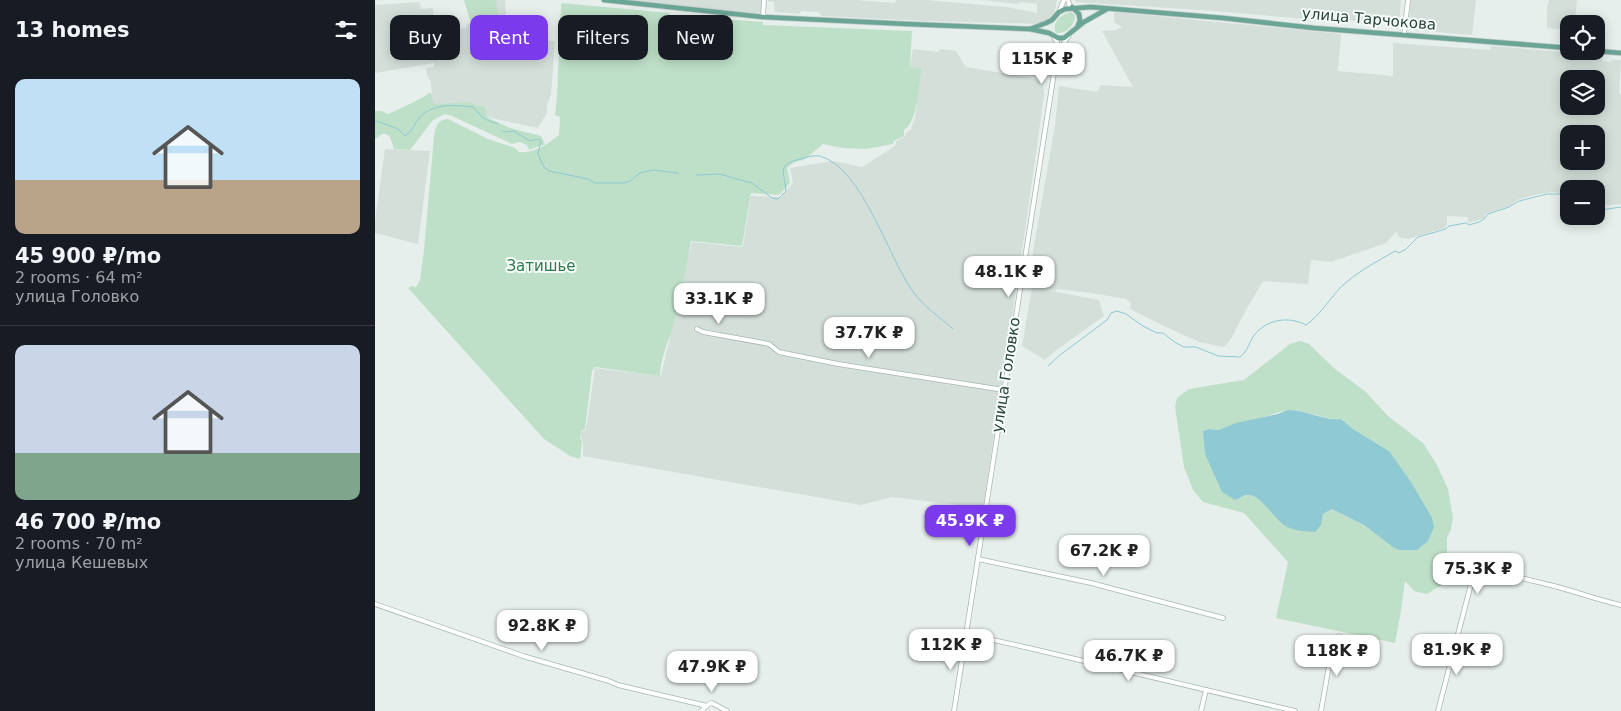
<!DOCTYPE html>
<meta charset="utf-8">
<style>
:root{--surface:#171b24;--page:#242831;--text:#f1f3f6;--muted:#9ea1a6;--line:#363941;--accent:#7c3aed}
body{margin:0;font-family:"DejaVu Sans",sans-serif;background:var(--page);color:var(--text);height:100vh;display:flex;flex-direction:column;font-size:19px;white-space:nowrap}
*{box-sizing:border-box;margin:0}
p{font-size:16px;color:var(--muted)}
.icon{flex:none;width:28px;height:28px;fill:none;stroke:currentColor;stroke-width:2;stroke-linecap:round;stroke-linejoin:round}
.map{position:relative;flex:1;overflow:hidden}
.panel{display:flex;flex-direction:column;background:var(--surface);width:375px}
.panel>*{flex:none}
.guide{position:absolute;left:15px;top:15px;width:475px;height:45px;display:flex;gap:10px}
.buttons{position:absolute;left:1185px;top:15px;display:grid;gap:10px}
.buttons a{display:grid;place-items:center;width:45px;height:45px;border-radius:10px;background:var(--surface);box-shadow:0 2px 12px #0003;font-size:25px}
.price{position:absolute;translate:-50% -42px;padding:0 11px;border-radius:10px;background:#fff;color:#222;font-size:16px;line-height:32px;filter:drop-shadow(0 1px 2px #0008)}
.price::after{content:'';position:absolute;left:50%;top:30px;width:15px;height:11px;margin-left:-8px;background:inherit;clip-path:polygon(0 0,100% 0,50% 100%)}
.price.active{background:var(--accent);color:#fff}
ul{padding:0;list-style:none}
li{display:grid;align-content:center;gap:10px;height:265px;padding:0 15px}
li+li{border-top:1px solid var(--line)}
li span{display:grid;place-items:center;height:155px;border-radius:10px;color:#555}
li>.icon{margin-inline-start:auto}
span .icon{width:90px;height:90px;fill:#fffc;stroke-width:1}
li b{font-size:21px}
h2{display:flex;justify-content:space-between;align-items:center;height:60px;padding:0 15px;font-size:21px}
.chip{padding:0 18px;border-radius:10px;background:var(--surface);box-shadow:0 2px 12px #0003;font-size:18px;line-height:45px}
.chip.active{background:var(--accent);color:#fff}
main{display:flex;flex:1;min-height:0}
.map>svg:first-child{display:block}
</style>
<main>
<section class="panel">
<h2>13 homes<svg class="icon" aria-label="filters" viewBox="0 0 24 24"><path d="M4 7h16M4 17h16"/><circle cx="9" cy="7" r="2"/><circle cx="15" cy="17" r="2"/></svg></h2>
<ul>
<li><span style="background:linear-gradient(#bfe0f5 65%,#b9a48a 0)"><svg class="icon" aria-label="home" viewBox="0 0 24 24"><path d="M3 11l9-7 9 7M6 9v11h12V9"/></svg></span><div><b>45 900 ₽/mo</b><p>2 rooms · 64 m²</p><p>улица Головко</p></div></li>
<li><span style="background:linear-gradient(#c9d6e8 70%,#7fa58c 0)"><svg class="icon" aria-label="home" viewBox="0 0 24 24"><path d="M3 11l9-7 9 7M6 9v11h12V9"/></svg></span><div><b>46 700 ₽/mo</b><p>2 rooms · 70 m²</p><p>улица Кешевых</p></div></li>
</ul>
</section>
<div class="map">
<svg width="1246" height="711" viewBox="0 0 1246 711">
<rect width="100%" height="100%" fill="#e6efeb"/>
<g fill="#d4dfda" fill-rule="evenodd">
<path d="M89,0H130L132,39L180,41L176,95L172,105V113L163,128L111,117L93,102L58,104L56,83L52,75L51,68L59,67V63L0,73V5L45,2L46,9L58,8L60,31L91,28V25L96,23Z"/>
<path d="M229,0H389L388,17Z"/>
<path d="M393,0H480L520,3L521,0H551L631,7L662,13V4L645,2L644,4L607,0H682L679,15L674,20L666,24L549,21L447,16L443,12L426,11L424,14L401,12L399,10V2L393,1Z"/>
<path d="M700,0H1026L1024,24L953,19V21L839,11L701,2Z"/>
<path d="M1036,0H1101L1097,35L1036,30L1033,24Z"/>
<path d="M1174,0H1202L1200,24H1194V30L1172,28V8Z"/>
<path d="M739,12L966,34L963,71L1018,76V43L1115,50L1116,46L1228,55L1227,61L1236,62V60H1246L1244,93L1246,94V204L1237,205L1221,204V189H1194V196L1178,192L1163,194L1142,200L1135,206L1110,214L1109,218L1100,221L1093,223V217L1072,216V225L1070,228L1033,239L1024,237L1021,232L1011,243L956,262L936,260L933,284L888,281L871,310L856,339L849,347L824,342L791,327L755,309L756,303L751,299L716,293L682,289L681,291L661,288L724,300L729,316L680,351L670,360L647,346L657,288L652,286L680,125L684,86L722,92L726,85L758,87L727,31L741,30L747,27L739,22ZM1194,79H1221V106H1194ZM1194,134H1221V161H1194Z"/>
<path d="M538,49L563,52L565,49L581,51L591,67L668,80L669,95L652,217L608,508L517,497L486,505L208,456V442L206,438V432L211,430L220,368L286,376L317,242L368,247L376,196L405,197L418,183L415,168L458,161L487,167L520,146L521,141L530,136L531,133L536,129L540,117L547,68L535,67Z"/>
<path d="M10,149L55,151L43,244L0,233V221Z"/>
</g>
<g fill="#bfe0c8" fill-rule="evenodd">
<path d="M89,0H121L124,22L96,23Z"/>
<path d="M187,3L294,13L296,19C308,21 323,24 333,18L388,22V25L537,31L535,67L547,68C544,84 543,122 529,130V136L519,141L518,144L491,149L467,148L448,144L430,159L418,163L412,168L415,183L404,195L376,193L367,246L316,241C311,271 305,301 297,330C292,345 285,360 285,376L220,367L217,371L210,429L206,431L205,438L207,442L205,459L195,456L169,439L33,288L37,286L41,287L45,280L49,250L59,136C61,126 62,120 73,119L113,139L140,148L144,152C159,154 173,144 184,135L185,117L180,115L182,96L186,5Z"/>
<path d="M696,12L700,15C700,25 692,34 681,33C676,23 686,14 696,12Z"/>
<path d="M56,92L59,104L93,102L111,108V117L135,128L166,136L170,144L154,150L152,145L145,142L137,144L77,116L70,114L58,120L35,150L19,149L15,137L11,134H7L0,139V111H7L13,114C28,107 43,101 56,92Z"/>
<path d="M925,341L934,344L960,369L991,392L1013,416L1048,443L1062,465L1073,489L1078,518L1076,529L1072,538V569L1070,583L1052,594L1039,591L1030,581L1026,611L1020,643L901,618L913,562L869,513L828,502L818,490L809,467L800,407L802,398L814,389L869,380L915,344ZM912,410C931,409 947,420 966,419L978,429L1014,451L1024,550L1019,548L989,525L957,509L948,514L946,525L908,524C901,516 884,494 872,495C868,496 864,498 860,500L836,465L831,454L828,431L834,429L844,430Z"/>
</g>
<path fill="#8ec9d4" d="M912,410C931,409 947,421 966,419L978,429L1014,451L1036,482L1057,518L1059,527L1053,541L1042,550H1024L1019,548L989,525L957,509L948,514L946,525L940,532C929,531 918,531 909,525C898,518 886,493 871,495C868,496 863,499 860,500L847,492L830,454L828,431L834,429L844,430L861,423L903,414Z"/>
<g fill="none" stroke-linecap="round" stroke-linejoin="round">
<g stroke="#8ec9d4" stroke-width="1">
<path d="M0,122L2,121L23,129L30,136C38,131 39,123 45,117C58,103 80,105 98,107C107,118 110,120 123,124"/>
<path d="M126,130L130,132L139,131L155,141L163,139L166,141L163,154L169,167L174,171L213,179L220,183H249L255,181L265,173L278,170L303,173"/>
<path d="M321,175L344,174L377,183L397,198L403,199L411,191L408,171C410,162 418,161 426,159C431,157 439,155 445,156C488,169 512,255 537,290C548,307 564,316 578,329"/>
<path d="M1221,206L1226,210L1246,207"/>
<path d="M673,366L685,355L732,320L736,313L742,311L751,314L768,326L782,333H788L801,343L809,347H821L843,356L865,357C873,351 874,342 880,334C893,319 914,316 931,325C945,315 953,301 965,288C980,273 1001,262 1020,251L1024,253L1031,249L1043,237L1071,229L1074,226L1091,223L1094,225L1104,222L1109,219L1113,214L1134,207L1144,201L1172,194H1184L1194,199"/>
</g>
<defs>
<g id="minor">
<path d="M693,0L695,7"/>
<path d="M684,12L689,0"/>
<path d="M388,17L389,0"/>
<path d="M1029,35L1033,0"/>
<path d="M682,54L694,35"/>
<path d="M322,329L328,332L394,344L404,352L463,364L629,390"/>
<path d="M603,559L716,583L848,618"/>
<path d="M0,604L148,656L234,681L243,685L332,706"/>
<path d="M591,634L654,648L920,711"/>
<path d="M326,711L334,704L337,703L352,711"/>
<path d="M579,711L682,54V42L679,37"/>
<path d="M826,711L831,690"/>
<path d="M946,711L953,671L964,636"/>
<path d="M1063,711L1095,588L1097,570L1099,567H1108C1131,575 1155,580 1179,586C1202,592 1224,600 1246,605"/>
</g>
<g id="major">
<path d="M229,0L388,17L532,24L655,29L674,33L683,38H689L709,22L732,9"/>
<path d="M697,7L704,14L705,21L703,25"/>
<path d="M655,29L671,23L677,20L684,12L690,9L716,7L848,18L939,28L1194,48"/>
<path d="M1221,51L1246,53"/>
</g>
</defs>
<use href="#minor" stroke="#a8b8b2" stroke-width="5.5"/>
<use href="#major" stroke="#c2cac8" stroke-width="6"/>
<use href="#minor" stroke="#fff" stroke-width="4"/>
<use href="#major" stroke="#6aa596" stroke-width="4.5"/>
</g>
<g text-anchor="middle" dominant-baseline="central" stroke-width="4" stroke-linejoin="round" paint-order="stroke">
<g font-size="15" fill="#24423a" stroke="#f7fbf9">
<text transform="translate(994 19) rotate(5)">улица Тарчокова</text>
<text transform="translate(631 375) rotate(-81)">улица Головко</text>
</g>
<g font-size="15" fill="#2d7a4b" stroke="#f7fbf9">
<text x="166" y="266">Затишье</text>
</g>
</g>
</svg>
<div class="buttons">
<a><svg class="icon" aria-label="locate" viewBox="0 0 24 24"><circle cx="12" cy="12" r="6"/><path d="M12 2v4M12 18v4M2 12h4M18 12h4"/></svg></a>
<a><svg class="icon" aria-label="layers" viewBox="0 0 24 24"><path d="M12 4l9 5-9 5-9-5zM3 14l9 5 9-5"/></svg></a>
<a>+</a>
<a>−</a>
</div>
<b class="price" style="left:667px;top:85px">115K ₽</b>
<b class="price" style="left:634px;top:298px">48.1K ₽</b>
<b class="price" style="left:344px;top:325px">33.1K ₽</b>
<b class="price" style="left:494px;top:359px">37.7K ₽</b>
<b class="price active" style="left:595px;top:547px">45.9K ₽</b>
<b class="price" style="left:729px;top:577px">67.2K ₽</b>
<b class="price" style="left:1103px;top:595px">75.3K ₽</b>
<b class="price" style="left:167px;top:652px">92.8K ₽</b>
<b class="price" style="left:576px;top:671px">112K ₽</b>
<b class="price" style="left:1082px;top:676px">81.9K ₽</b>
<b class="price" style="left:962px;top:677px">118K ₽</b>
<b class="price" style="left:754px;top:682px">46.7K ₽</b>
<b class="price" style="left:337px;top:693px">47.9K ₽</b>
<div class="guide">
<a class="chip">Buy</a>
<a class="chip active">Rent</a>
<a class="chip">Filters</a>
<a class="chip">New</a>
</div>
</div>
</main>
